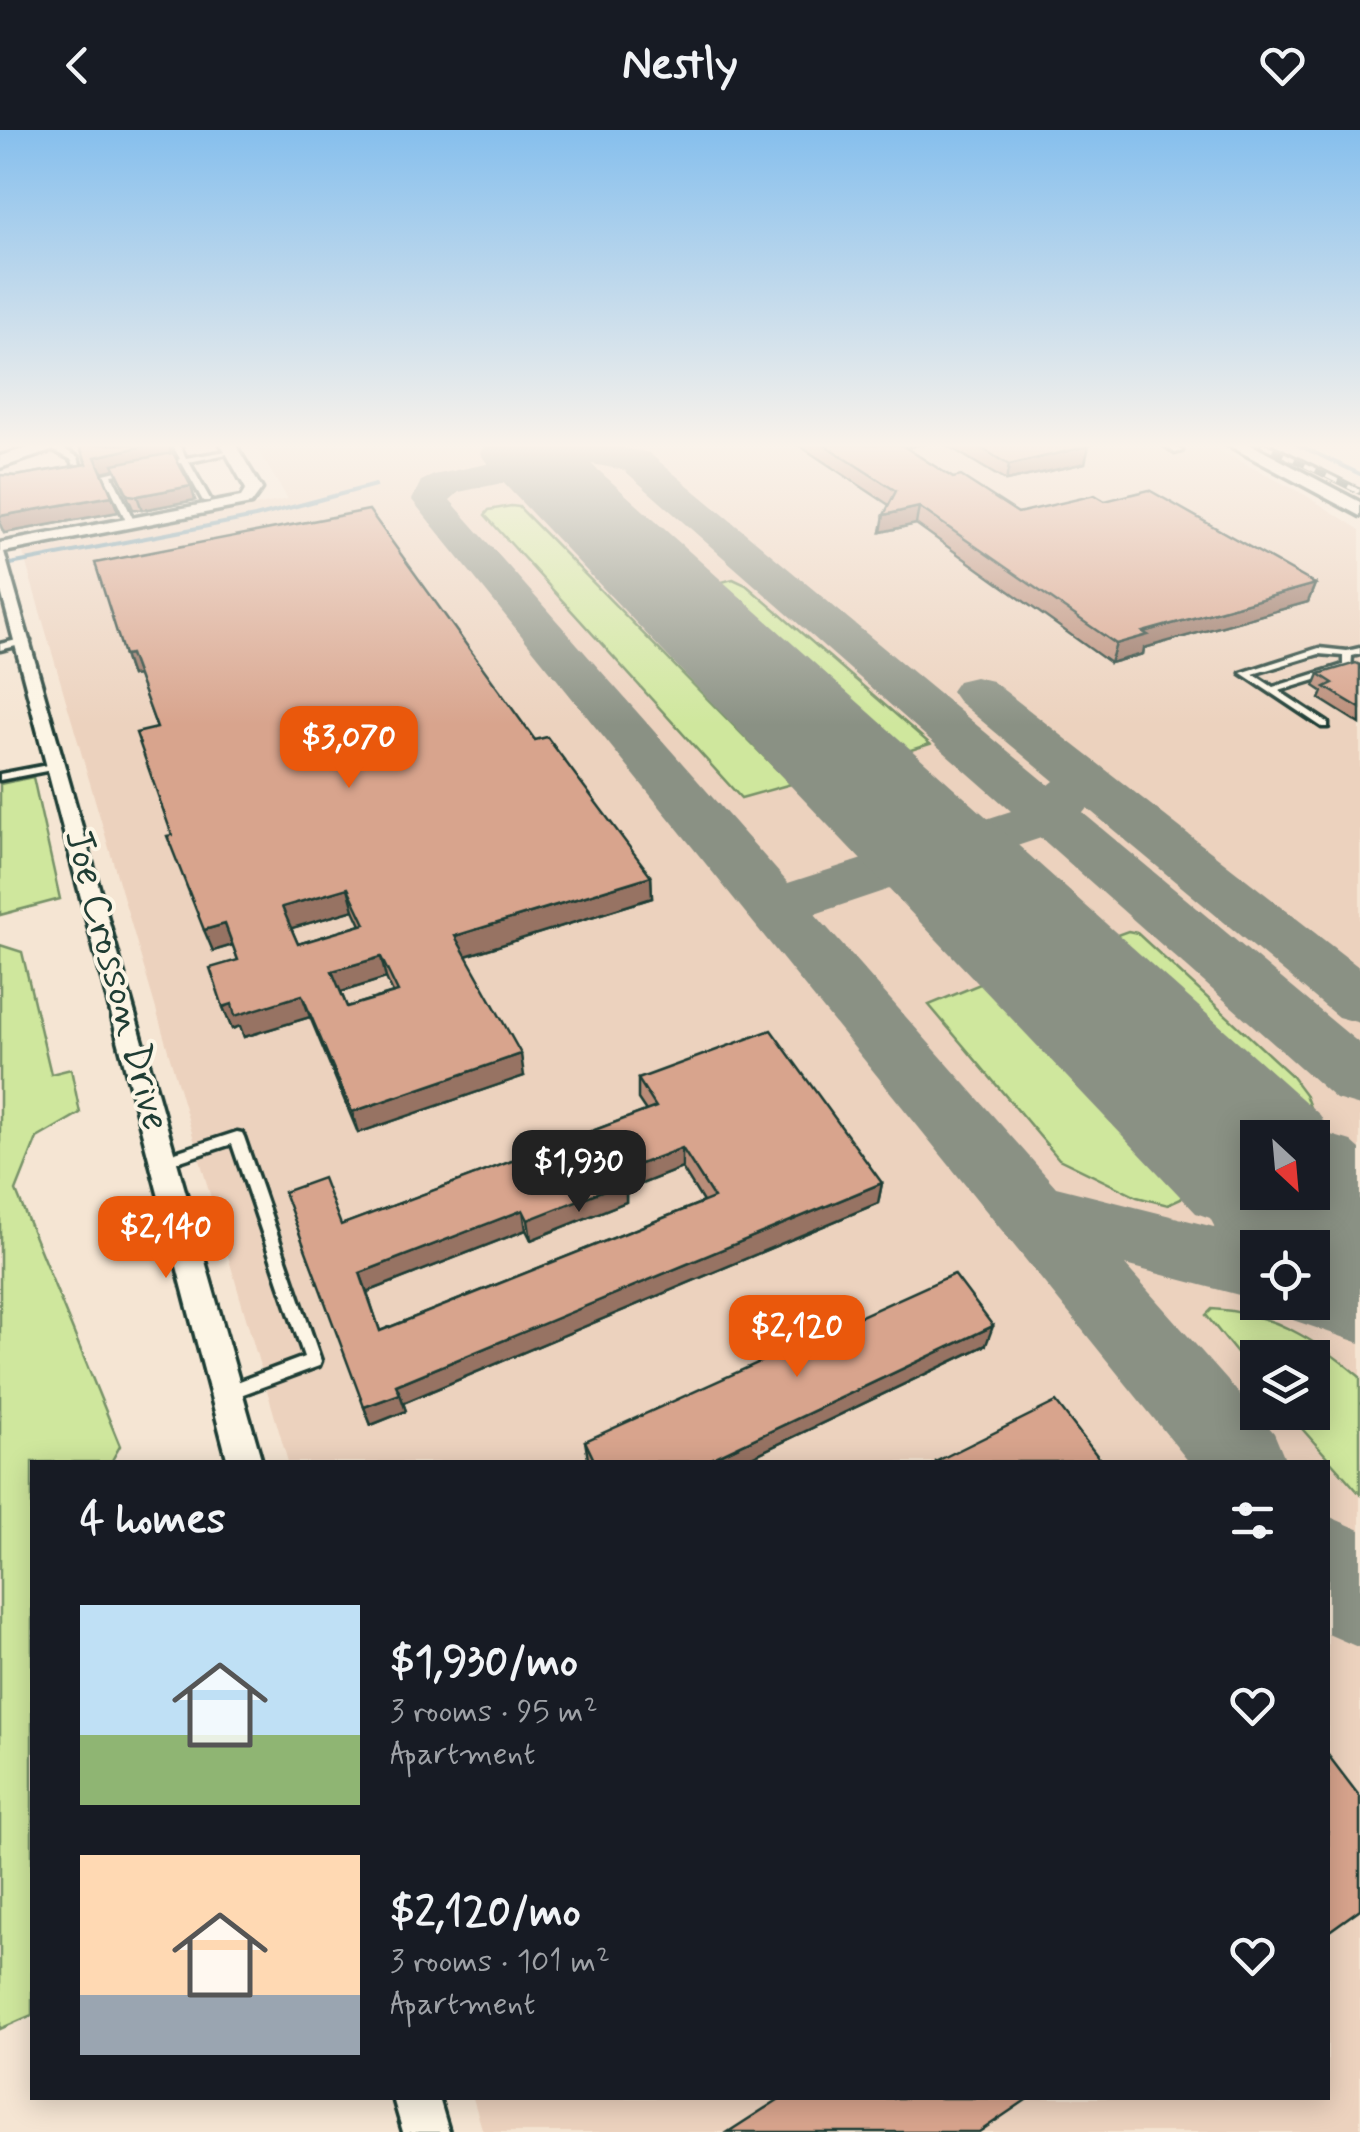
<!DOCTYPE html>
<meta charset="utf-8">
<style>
:root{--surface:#171b24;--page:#20242c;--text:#f1f3f6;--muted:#9ea1a6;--accent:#ea580c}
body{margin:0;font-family:Mynerve,sans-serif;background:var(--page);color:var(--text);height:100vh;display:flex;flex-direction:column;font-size:38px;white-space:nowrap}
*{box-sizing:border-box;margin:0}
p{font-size:32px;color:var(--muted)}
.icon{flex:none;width:55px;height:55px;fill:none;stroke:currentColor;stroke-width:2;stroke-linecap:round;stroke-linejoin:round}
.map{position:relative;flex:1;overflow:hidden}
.panel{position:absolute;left:30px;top:1330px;width:1300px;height:640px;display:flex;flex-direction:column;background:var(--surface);border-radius:0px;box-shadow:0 5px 25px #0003}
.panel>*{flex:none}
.needle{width:65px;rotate:154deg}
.tools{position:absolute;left:1240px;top:990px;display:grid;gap:20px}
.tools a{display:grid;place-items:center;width:90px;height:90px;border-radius:0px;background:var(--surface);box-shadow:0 5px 25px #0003;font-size:50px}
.price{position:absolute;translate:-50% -85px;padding:0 22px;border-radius:20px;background:var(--accent);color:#fff;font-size:32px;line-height:65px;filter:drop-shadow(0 2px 5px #0008)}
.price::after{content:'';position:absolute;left:50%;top:60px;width:30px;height:22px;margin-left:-15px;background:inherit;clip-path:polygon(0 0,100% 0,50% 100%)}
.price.current{background:#222;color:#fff}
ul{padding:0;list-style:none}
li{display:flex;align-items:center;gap:30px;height:250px;padding:0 50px}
li span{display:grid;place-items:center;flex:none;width:280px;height:200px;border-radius:0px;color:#555}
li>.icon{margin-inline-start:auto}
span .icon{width:120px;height:120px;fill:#fffc;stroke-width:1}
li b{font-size:42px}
h2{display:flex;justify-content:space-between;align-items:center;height:120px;padding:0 50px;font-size:42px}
header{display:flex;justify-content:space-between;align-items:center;height:130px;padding:0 50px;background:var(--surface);font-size:45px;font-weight:700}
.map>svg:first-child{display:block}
</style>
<header><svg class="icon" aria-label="back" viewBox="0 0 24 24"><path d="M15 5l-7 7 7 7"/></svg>Nestly<svg class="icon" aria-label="heart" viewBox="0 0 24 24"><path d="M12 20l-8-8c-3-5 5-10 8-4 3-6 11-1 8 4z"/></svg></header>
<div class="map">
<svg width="1360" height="2002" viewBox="0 0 1360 2002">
<rect width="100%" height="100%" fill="#f5e5d3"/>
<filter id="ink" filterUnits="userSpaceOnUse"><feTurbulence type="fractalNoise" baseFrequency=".01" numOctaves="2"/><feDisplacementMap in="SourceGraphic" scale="20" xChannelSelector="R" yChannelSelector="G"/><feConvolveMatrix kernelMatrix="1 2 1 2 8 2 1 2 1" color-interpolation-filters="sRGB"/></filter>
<g filter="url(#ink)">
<path fill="#ecd2be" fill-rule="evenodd" d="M254,314H1207L1307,366L1360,400V2002H483L473,1968H1328V1332H288L23,423L288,369ZM1258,1008H1312V1062H1258ZM1258,1118H1312V1172H1258ZM1258,1228H1312V1282H1258Z"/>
<g fill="#cfe79d" stroke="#779268" stroke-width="2.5">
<path d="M511,376L519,377L791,654L741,668L485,385L489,380Z"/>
<path d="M733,449L746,455L930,614L898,624L721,460L718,453Z"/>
<path d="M33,647L60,769L0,785V654Z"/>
<path d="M1128,801L1137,803L1290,944L1305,964L1312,983L1294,982L1106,809Z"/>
<path d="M0,815L22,822L51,944L71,939L80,983L37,1008L16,1061L120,1316L111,1332H32V1885L0,1899Z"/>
<path d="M985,852L1000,863L1179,1054L1184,1063L1181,1069L1168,1075L1137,1067L1059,1029L929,875Z"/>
<path d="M1212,1179C1272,1182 1316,1210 1360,1247V1364L1288,1283L1312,1282V1228H1258L1257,1248L1206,1185Z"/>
</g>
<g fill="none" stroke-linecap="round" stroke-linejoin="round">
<g stroke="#6595a7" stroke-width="4">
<path d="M1296,314L1360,344"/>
<path d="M0,436L255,387L375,355"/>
</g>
<g fill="#8a9184" fill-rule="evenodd">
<path d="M581,314H605L649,323L1049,655L1054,651L958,571L951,561L958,551L975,547L992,551L1360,838V893L1338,887L1087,678L1083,683L1360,914V976L1336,969L1041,708L815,784L1056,1057L1285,1115L1258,1118V1170L1125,1135L1274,1303L1286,1332H1189L412,370L421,351L434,345ZM592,334L624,340L1011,681L788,753L450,370L459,362Z"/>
<path d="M1312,1123L1360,1138V1206L1285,1179L1281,1172H1312Z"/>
<path d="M1328,1386L1360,1400V1518L1328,1504Z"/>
</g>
<path fill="#8a9184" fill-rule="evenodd" d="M486,314H569L1320,985L1331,1005L1351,1011L1360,1019V1213L1293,1190L1278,1172H1312V1118H1258V1150L1223,1113L1210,1088L1196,1083L493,342L480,323ZM1258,1008H1312V1062H1258Z"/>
<defs>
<g id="lane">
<path d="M172,314H179L186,328L232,320L236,322L189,332L210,369L209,371H203L182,333L159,337L155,335L180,329Z"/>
<path d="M1163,314H1172L1182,321L1175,323Z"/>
<path d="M51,315H57L78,327L83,346H72V342H76L72,330L51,319Z"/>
<path d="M133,337L137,339L136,341L112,345L135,393L131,395L127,393L104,344Z"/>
<path d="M25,508L30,511L28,513L0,520V514Z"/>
<path d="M1319,518L1347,521L1360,518V524L1352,526L1351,539L1279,561L1328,593V597H1322L1241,543ZM1319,524L1343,526V535L1273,557L1253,544Z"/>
<path d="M58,633L62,634V638L0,650V644Z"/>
<path d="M237,1002L242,1003L244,1007L321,1231L319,1236L227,1270L221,1268L219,1263L221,1258L304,1227L232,1014L165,1036L160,1035L158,1031L160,1027Z"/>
</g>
<g id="street">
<path d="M221,314H235L262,359L251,374L4,422L262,1332H228L0,457V413L241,367L246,359Z"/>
<path d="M393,1968H439L449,2002H403Z"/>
</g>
<g id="secondary">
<path d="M41,314H72L0,338V326Z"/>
<path d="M1226,314H1250L1360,372V386Z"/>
</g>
</defs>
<use href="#lane" stroke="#1f3d34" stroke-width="7"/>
<use href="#street" stroke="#1f3d34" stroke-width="7"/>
<use href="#secondary" stroke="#1f3d34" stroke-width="7"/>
<use href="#lane" fill="#fcf5e5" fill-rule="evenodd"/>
<use href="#street" fill="#fcf5e5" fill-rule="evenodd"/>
<use href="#secondary" fill="#fcf5e5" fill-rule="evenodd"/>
<path stroke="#1f3d34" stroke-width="2.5" d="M1272,314L1360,358"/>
<defs>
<path id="rail" d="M1262,314L1360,362"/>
</defs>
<use href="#rail" stroke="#1f3d34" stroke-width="6"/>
<use href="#rail" stroke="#fcf5e5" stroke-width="4" stroke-dasharray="12" stroke-linecap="butt"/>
</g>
<g fill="#ba8d79" stroke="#1f3d34" stroke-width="2.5" fill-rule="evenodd">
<path d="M79,314H168L171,324L195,370L142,380L133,379L115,339L102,342L118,382L4,403L0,394V345L16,346L86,334Z"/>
<path d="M797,314H923L906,318L953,348L1018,383L1105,371L1315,454L1308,472L1144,518L1143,524L1110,533L916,394L881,402L889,375Z"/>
<path d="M945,314H1086L1085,333L1006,351Z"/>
<path d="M124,525L535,610L651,746L652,768L466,826L524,946L358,1003L310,887L244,907L240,896L232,899L223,877L238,830L233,815L213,821L172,705L157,598L138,545L131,546ZM354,780L361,795L298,814L291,798ZM386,848L393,863L347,877L341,862Z"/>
<path d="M1360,535V594L1320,569L1323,562L1314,556L1319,544Z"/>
<path d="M638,949L882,1053L878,1073L403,1273L406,1281L371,1295L364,1277L341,1095L646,981L638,969ZM682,1038L703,1072L380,1201L367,1162L526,1100L531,1110L626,1072V1060Z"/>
<path d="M986,1215L741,1332H589L588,1329L585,1311Z"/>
</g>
<g fill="#977363" stroke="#1f3d34" stroke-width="2.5">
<path d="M153,314H168L172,327L101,342L95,327Z"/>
<path d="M886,314H923L885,322Z"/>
<path d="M1089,316L1085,333L1006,351L1009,335Z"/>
<path d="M191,356L195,370L142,380L137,366Z"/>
<path d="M112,366L118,382L4,403L0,394V386Z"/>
<path d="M919,377L916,394L881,402L884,385Z"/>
<path d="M1315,454L1308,472L1144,518L1143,524L1110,533L1116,514L1143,502Z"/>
<path d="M130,524L138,545L131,546L124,525Z"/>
<path d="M651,746L652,768L459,828L455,806Z"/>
<path d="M348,758L354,780L289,799L282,777Z"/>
<path d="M225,794L233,815L213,821L204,800Z"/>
<path d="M381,827L386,848L338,863L332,841Z"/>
<path d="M302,865L310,887L244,907L240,896L232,899L223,877L232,874Z"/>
<path d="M521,924L524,946L358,1003L352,982Z"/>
<path d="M682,1018V1038L626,1060V1072L531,1110L528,1090L619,1042Z"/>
<path d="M882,1053L878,1073L403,1273L396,1255Z"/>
<path d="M523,1080L526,1100L367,1162L360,1143Z"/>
<path d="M993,1196L986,1215L741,1332H705Z"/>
<path d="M400,1264L406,1281L371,1295L364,1277Z"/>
</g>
<g fill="#d8a48d" stroke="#1f3d34" stroke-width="2.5" fill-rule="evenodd">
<path d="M79,314H153L95,327L112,366L0,386V345L16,346L87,334Z"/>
<path d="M823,314H900L953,348L961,346L1018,383L1095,365L1105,371L1149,360L1315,454L1143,502L1148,505L1116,514L919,377L884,385L896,361Z"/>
<path d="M975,314H1086L1089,316L1009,335Z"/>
<path d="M173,323L191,356L137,366L128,365L113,334Z"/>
<path d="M369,380L535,610L547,607L651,746L455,806L521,924L352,982L302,865L235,886L232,874L223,877L210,838L238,830L225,794L204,800L167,706L172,705L136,603L157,598L130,524L124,525L95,433ZM348,758L365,794L298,814L282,777ZM381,827L398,862L347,877L332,841Z"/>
<path d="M1356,533L1360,535V578L1325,557L1333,553L1319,544Z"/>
<path d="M771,900L882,1053L396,1255L400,1264L364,1277L284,1062L323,1048L341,1095L656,977L638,949ZM682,1018L714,1068L380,1201L360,1143L523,1080L528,1090L625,1052L619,1042Z"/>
<path d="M954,1144L993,1196L705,1332H595L585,1311Z"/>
<path d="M1056,1272L1102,1332H935Z"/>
<path d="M1328,1625L1360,1667V1779L1328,1802Z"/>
<path d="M781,1968H1029L979,2002H728Z"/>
</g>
</g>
<linearGradient id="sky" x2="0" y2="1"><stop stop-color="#86bfed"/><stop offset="0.53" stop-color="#faf3eb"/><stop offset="1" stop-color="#faf3eb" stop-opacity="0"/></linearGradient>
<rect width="1360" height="595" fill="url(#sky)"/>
<g text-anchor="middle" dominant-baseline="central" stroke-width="8" stroke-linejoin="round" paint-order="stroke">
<g font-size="40" fill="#1f3d34" stroke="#fcf5e5">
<text transform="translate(116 850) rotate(75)">Joe Crosson Drive</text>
</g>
</g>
</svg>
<div class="tools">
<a><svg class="needle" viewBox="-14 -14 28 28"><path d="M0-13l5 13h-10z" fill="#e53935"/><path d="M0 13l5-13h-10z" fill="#9ea1a6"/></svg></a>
<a><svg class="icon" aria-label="locate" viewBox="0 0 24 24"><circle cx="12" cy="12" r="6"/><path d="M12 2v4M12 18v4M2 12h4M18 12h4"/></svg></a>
<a><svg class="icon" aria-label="layers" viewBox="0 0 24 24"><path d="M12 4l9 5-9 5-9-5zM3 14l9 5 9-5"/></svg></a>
</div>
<b class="price" style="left:349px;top:661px">$3,070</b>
<b class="price current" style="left:579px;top:1085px">$1,930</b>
<b class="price" style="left:166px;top:1151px">$2,140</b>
<b class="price" style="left:797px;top:1250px">$2,120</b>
<section class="panel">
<h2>4 homes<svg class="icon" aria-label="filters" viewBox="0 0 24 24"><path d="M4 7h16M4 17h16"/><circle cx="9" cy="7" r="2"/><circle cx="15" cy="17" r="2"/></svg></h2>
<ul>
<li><span style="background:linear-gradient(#bfe0f5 65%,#8fb573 0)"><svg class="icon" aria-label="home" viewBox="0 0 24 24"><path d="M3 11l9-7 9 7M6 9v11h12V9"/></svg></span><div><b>$1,930/mo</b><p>3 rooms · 95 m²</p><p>Apartment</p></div><svg class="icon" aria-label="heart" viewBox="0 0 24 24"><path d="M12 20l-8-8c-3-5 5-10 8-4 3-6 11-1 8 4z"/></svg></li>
<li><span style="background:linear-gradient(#ffd9b3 70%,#9aa5b1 0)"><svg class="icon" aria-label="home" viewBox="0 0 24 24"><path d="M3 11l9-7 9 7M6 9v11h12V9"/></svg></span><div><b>$2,120/mo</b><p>3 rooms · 101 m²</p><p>Apartment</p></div><svg class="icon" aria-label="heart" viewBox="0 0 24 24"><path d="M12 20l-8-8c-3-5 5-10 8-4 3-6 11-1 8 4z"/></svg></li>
</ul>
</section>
</div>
